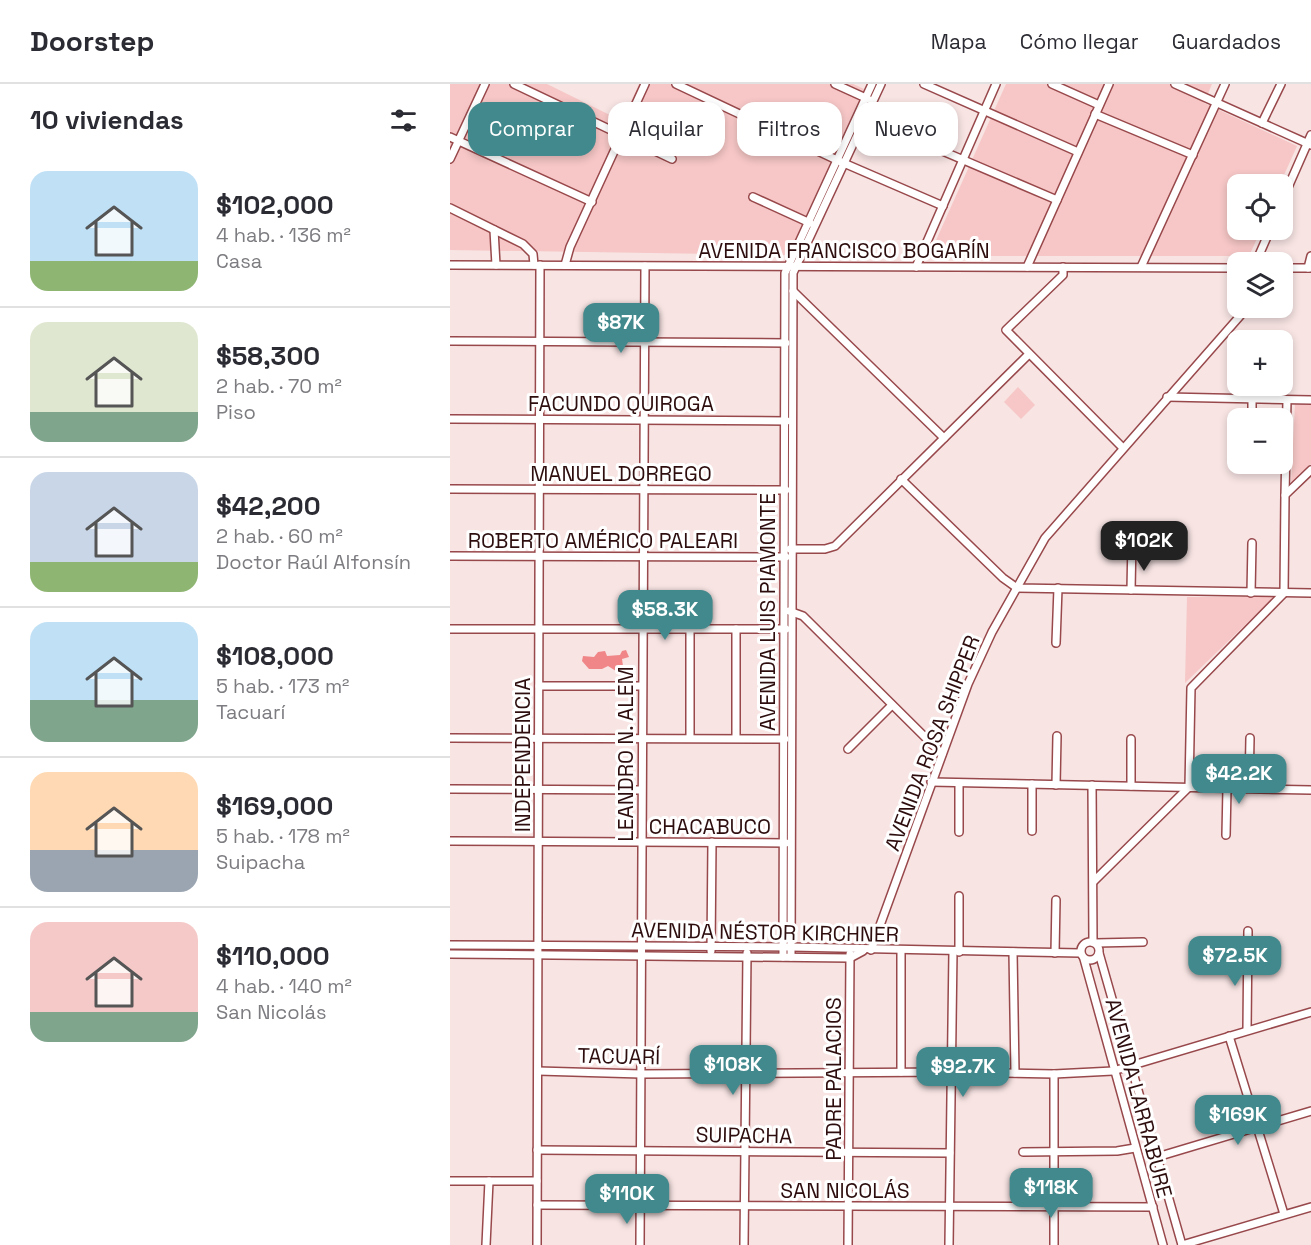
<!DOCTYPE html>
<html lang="es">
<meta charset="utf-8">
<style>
:root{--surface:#fff;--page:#f2f2f3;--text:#2b2b33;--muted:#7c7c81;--line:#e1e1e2;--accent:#41898c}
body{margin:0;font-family:"Space Grotesk",sans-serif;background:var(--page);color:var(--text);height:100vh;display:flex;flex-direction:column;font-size:22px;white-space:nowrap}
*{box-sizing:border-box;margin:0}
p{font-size:20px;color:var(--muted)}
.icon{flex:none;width:33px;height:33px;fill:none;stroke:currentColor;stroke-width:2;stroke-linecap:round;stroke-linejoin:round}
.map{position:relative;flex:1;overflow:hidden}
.side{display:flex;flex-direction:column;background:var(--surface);width:450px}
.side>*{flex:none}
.hud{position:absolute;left:18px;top:18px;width:570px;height:54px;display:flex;gap:12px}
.tools{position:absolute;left:777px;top:90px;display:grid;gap:12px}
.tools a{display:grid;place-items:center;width:66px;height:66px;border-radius:12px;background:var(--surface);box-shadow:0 3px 9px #0003;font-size:30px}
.price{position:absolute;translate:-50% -51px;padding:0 14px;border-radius:12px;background:var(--accent);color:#fff;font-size:20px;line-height:39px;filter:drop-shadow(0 2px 3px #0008)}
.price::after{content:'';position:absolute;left:50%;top:36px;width:18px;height:14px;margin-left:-9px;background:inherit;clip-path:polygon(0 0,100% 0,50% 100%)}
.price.active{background:#222;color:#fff}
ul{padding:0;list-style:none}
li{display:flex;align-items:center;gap:18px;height:150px;padding:0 30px}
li+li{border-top:2px solid var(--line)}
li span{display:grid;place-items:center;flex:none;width:168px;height:120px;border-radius:18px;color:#555}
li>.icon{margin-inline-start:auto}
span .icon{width:72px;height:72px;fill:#fffc;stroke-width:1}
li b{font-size:26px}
h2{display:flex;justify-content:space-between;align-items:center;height:72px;padding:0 30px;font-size:26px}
.tag{padding:0 21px;border-radius:18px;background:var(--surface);box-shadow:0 3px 9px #0003;font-size:21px;line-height:54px}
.tag.active{background:var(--accent);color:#fff}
header{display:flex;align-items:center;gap:36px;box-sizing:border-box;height:84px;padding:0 30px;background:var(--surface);border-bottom:2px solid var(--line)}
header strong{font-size:28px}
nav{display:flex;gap:33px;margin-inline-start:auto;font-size:21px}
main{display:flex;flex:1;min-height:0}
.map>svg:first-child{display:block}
</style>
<header>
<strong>Doorstep</strong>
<nav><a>Mapa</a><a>Cómo llegar</a><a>Guardados</a></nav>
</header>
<main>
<section class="side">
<h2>10 viviendas<svg class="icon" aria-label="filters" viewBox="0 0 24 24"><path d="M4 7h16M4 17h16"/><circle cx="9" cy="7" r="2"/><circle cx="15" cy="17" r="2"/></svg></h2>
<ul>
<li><span style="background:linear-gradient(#bfe0f5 75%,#8fb573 0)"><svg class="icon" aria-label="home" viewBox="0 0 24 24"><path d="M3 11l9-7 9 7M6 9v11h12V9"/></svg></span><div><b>$102,000</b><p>4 hab. · 136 m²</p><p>Casa</p></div></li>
<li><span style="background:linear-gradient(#dfe7d0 75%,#7fa58c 0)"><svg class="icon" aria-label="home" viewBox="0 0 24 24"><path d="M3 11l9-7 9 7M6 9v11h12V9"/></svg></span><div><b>$58,300</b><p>2 hab. · 70 m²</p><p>Piso</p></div></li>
<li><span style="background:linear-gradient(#c9d6e8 75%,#8fb573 0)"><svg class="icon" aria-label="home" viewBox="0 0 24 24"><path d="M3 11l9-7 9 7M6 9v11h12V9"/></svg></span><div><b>$42,200</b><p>2 hab. · 60 m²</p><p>Doctor Raúl Alfonsín</p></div></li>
<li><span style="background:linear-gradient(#bfe0f5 65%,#7fa58c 0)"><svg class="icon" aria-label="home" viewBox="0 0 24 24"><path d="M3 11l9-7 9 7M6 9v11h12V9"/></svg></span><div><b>$108,000</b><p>5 hab. · 173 m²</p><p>Tacuarí</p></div></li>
<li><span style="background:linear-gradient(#ffd9b3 65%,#9aa5b1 0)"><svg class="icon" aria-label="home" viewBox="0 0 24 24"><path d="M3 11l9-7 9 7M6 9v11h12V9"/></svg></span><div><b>$169,000</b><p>5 hab. · 178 m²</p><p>Suipacha</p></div></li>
<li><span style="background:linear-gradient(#f6c9c9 75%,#7fa58c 0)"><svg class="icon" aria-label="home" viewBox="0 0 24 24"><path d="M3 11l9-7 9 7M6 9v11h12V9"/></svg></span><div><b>$110,000</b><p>4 hab. · 140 m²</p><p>San Nicolás</p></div></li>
</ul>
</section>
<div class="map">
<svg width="861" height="1161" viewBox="0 0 861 1161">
<rect width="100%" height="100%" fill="#f7e4e3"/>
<g fill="#f6c7c6">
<path d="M0,0H97L172,37L189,0H403L414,5L338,171L0,166Z"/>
<path d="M556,0H762L754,19L847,62L830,100H788V146H811L799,172H479Z"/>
<path d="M568,303L585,321L571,335L554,318Z"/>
<path d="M845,320L861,321V380L841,399Z"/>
<path d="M737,513H824L735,599Z"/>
</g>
<path fill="#f18688" d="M176,566L179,573L172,575L173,582L166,587L158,582L152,585H139L132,577L133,572L144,573L148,568L155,567L157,572L170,571L172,567Z"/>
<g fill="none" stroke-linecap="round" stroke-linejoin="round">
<defs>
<g id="minor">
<path d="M64,0L222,75"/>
<path d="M226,0L389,77L493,122"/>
<path d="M385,0L418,15"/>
<path d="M474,0L628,68"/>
<path d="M602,0L649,21"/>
<path d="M725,0L861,61"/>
<path d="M645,30L743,71"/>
<path d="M413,33L607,116"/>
<path d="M812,39L831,0"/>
<path d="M0,53L142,118"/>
<path d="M0,75L35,0"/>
<path d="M303,113L360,139"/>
<path d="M832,117L861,51"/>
<path d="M0,124L73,160L83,170L84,181"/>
<path d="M44,146L46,181"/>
<path d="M806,178L820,146"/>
<path d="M0,181L788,184"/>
<path d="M115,181L120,163L195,0"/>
<path d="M466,183L546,0"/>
<path d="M577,183L659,0"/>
<path d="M613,183V191L556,246L673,364"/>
<path d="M691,183L775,0"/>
<path d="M832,184H861"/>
<path d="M858,184L861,172"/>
<path d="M343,207L494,354"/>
<path d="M0,257L336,259"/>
<path d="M717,313L861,316"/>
<path d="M802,334V315"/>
<path d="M0,335L337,337"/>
<path d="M451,395L553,494L567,504L861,509"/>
<path d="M0,405L336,406"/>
<path d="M835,411L837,316"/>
<path d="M340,465H375L385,462L579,270"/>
<path d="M0,472L336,473"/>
<path d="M681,506L682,456"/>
<path d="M801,509L802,459"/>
<path d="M339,527L353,532L492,670"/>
<path d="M0,545H336"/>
<path d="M240,545V654"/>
<path d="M606,559L608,504"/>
<path d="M89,602H192"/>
<path d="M0,654L335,655"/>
<path d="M286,654V545"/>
<path d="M398,665L442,621"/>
<path d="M481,698L861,706"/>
<path d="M606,701L607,652"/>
<path d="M642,701L643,858"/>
<path d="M681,702V655"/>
<path d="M799,704L800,654"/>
<path d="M0,705L191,706"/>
<path d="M582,747V700"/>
<path d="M509,748V699"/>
<path d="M776,751L777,704"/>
<path d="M0,757L336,759"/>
<path d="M644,797L739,703L741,604L834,509L835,411L861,386"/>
<circle cx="640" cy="867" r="9"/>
<path d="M646,859L693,858"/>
<path d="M0,861L341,863L630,869"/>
<path d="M421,866L518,600L542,548L595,454L797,224"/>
<path d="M261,867L262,758"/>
<path d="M451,867V988"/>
<path d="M509,868V812"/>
<path d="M563,868L565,989"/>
<path d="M605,869L606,816"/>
<path d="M649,869L732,1161"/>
<path d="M0,870L400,874L413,867"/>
<path d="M333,873L335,189L422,0"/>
<path d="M341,873L343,189L431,0"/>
<path d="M634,875L713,1161"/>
<path d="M797,946L798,847"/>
<path d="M779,952L834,1130"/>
<path d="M88,987L191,990L501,988L604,990L663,987L861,928"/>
<path d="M87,1066L500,1069"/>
<path d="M573,1068L667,1067L685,1064"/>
<path d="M707,1073L861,1027"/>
<path d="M0,1097H87"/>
<path d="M87,1121L703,1123"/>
<path d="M36,1161L39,1097"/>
<path d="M87,1161L90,181"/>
<path d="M190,1161L195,182"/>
<path d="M294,1161L297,869"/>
<path d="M398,1161L400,870"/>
<path d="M499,1161L503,867"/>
<path d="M604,1161V990"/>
<path d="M732,1161L861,1123"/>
</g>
</defs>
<use href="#minor" stroke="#98484b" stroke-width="10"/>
<use href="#minor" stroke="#fff" stroke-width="7"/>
</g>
<g text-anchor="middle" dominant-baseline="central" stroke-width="6" stroke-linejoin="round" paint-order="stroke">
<g font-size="21" fill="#2d0d0e" stroke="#fff">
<text x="394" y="166">AVENIDA FRANCISCO BOGARÍN</text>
<text x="171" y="319">FACUNDO QUIROGA</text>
<text x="171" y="389">MANUEL DORREGO</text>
<text x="153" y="456">ROBERTO AMÉRICO PALEARI</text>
<text transform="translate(317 528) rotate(-90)">AVENIDA LUIS PIAMONTE</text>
<text transform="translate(482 659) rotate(-69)">AVENIDA ROSA SHIPPER</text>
<text transform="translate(175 670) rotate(-90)">LEANDRO N. ALEM</text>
<text transform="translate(72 671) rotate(-90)">INDEPENDENCIA</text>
<text x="260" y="742">CHACABUCO</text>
<text transform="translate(315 848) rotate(1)">AVENIDA NÉSTOR KIRCHNER</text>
<text transform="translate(169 972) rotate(1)">TACUARÍ</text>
<text transform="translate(383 995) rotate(-90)">PADRE PALACIOS</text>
<text transform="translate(689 1014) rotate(75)">AVENIDA LARRABURE</text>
<text transform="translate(294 1051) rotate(1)">SUIPACHA</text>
<text x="395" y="1106">SAN NICOLÁS</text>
</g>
</g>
</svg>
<div class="tools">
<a><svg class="icon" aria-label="locate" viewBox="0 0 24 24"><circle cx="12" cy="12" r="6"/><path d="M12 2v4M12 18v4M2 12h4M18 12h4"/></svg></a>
<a><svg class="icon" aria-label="layers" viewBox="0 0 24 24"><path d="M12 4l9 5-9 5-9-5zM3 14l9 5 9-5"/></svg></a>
<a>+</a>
<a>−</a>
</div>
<b class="price" style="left:171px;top:270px">$87K</b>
<b class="price active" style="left:694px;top:488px">$102K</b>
<b class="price" style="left:215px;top:557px">$58.3K</b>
<b class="price" style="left:789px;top:721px">$42.2K</b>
<b class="price" style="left:785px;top:903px">$72.5K</b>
<b class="price" style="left:283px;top:1012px">$108K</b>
<b class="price" style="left:513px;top:1014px">$92.7K</b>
<b class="price" style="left:788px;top:1062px">$169K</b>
<b class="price" style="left:601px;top:1135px">$118K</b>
<b class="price" style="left:177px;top:1141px">$110K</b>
<div class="hud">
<a class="tag active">Comprar</a>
<a class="tag">Alquilar</a>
<a class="tag">Filtros</a>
<a class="tag">Nuevo</a>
</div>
</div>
</main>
